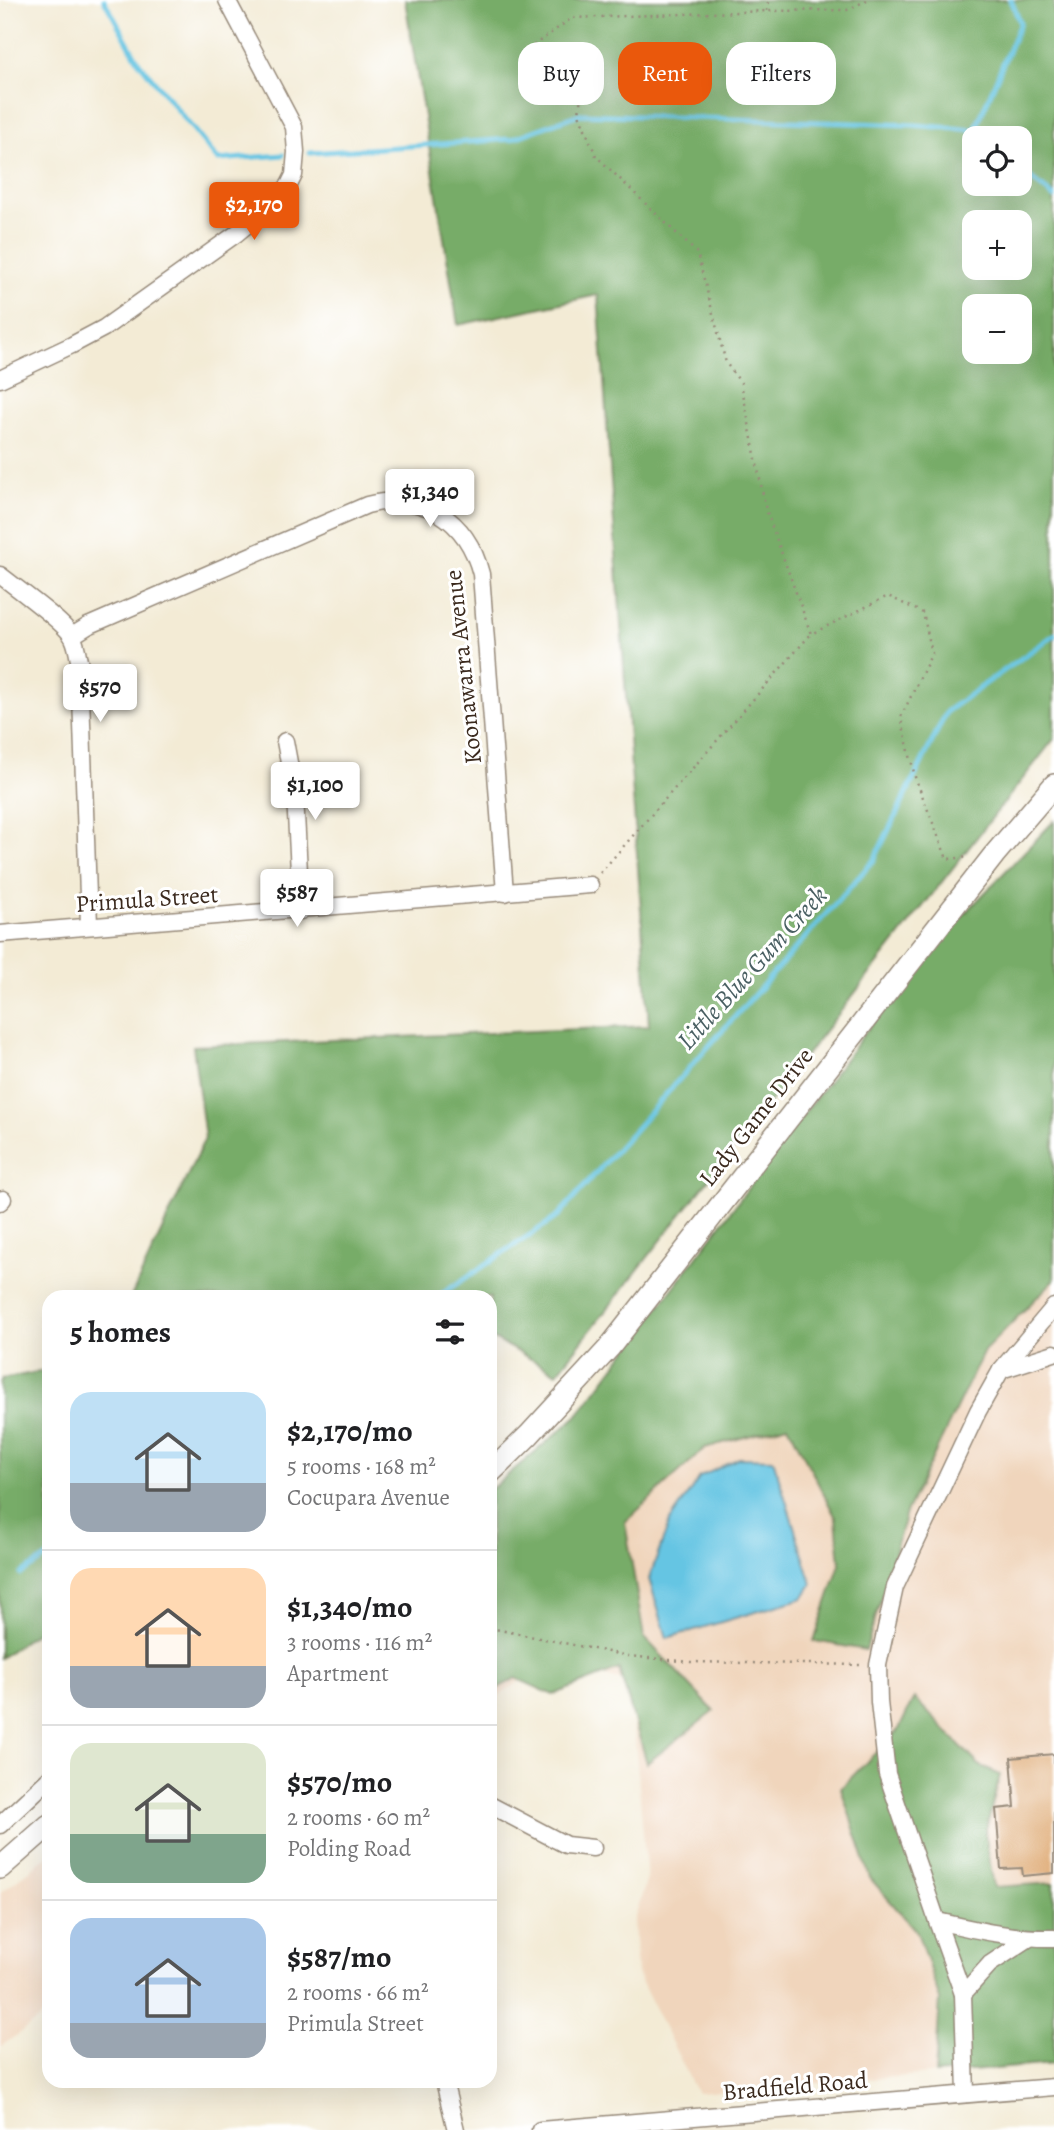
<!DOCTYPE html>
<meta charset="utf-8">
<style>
:root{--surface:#fff;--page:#f2f2f2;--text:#202124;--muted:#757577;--line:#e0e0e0;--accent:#ea580c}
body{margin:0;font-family:Alegreya,serif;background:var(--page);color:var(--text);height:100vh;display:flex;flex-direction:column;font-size:26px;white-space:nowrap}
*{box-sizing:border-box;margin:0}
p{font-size:23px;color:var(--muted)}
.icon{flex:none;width:38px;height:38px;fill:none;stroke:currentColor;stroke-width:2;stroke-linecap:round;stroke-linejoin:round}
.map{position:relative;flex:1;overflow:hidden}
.side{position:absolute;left:42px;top:1290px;width:455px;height:798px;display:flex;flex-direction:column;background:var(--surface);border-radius:21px;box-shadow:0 7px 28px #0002}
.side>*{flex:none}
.banner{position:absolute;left:518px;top:42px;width:430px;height:63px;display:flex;gap:14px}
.fabs{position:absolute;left:962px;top:126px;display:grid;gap:14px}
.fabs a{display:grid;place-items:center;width:70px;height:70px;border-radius:14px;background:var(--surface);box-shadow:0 7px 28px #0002;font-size:35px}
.price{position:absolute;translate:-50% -60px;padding:0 16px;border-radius:7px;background:#fff;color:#222;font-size:23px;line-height:46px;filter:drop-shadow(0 2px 4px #0008)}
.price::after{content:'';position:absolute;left:50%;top:42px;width:21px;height:16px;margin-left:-10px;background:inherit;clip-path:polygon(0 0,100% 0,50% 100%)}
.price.current{background:var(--accent);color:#fff}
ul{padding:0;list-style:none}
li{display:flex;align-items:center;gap:21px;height:175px;padding:0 28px}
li+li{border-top:2px solid var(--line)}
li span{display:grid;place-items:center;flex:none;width:196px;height:140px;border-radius:21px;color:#555}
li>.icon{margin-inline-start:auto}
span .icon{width:84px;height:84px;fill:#fffc;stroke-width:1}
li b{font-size:30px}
h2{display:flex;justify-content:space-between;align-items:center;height:84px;padding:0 28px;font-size:30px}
.chip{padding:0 24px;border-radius:21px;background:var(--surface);box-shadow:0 7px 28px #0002;font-size:24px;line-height:63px}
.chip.current{background:var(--accent);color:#fff}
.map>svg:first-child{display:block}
</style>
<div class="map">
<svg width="1054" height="2130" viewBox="0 0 1054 2130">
<rect width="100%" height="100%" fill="#fff"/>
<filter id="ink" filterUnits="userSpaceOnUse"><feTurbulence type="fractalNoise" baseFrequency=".0143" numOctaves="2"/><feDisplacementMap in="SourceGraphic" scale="14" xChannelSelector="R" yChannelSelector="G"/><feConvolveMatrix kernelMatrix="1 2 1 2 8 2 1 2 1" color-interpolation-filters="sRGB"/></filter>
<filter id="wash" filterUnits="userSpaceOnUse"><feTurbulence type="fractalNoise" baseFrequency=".00686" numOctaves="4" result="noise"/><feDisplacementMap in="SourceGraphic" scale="28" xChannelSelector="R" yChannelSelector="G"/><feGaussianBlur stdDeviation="1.57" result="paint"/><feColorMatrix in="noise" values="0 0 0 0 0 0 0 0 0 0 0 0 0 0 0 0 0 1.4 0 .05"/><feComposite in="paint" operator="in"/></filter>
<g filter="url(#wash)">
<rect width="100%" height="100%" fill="#f3ebd5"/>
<g fill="#f0d5bc">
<path d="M1054,1038V2064L697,2093L637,1973L634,1920L647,1879L630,1682L546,1663L490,1702V1499Z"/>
<path d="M49,1855V2012L0,2047V1893Z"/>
</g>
<g fill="#77ac68" stroke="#596b43" stroke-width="2" fill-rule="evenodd">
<path d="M405,0H1054V739L557,1373L494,1339L490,1340V1297H131L205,1138L193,1046L649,1026L598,295L458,325ZM1020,138V184H975V138ZM1020,222V268H975V222ZM975,306H1020V352H975Z"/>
<path d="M1054,821V1280L984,1351L906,1513L866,1650L814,1641L840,1564L836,1518L788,1425L705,1448L625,1522L644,1637L714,1711L647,1763L619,1669L553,1695L516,1678L490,1693V1490L577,1416L918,962Z"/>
<path d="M49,1370V1623L0,1658V1383L2,1379Z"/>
<path d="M914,1698L979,1765L1000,1775L985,1833L994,1887L1054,1883V2064L935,2074L940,2000L917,1932L870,1878L841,1788L899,1729Z"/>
</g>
<path fill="#65c5e3" stroke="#507880" stroke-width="2" d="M739,1458L773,1459L812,1584L803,1598L667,1638L649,1579L670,1521L700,1477Z"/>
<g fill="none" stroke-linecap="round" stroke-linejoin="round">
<g stroke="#65c5e3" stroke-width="5">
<path d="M104,0L139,62L218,160L283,155"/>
<path d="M984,138L975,130L1020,23L1011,0"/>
<path d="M310,153L512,139L579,114L914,125L975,130"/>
<path d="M1020,169L1054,197"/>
<path d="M437,1297L557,1217L874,860L947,711L1054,635"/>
<path d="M21,1574L49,1556"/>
</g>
</g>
<g id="blocks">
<path fill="#dea871" d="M1054,1754V1873L1023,1876L1022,1868L1001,1869L996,1809L1015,1807L1011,1758Z"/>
</g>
</g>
<g filter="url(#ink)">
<use href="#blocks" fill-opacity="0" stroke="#978a7a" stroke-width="2"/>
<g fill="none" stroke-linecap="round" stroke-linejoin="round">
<defs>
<g id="minor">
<path d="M0,379L72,345L104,328L236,234L275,202L289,185L294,175L296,152L294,127L227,0"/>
<path d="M0,575C15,587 67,624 73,638C77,646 78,656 80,666L89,925"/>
<path d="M72,636L88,626L367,505C423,491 467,519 481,574L505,893"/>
<path d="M285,741L295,795L301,911"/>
<path d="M0,934L590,885"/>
<path d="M0,1202L3,1199"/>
<path d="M1054,1307L1001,1370L978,1411L895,1587L878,1665L879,1702L887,1774L937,1921C976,1930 1014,1939 1054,1938"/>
<path d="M1001,1370L1054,1353"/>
<path d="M490,1805L566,1845L593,1848"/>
<path d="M0,1825L49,1779"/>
<path d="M937,1921L963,1994"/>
<path d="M444,2081L456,2130"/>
<path d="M966,2094L963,1994L990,1964L1028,1939"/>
<path d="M540,2130L1054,2087"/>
</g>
<g id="major">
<path d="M490,1473L529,1435L609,1348L994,855L1054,785"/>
<path d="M0,1868L49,1825"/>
</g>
</defs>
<use href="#minor" stroke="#978a7a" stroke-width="19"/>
<use href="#major" stroke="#978a7a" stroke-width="24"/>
<g stroke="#978a7a" stroke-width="2.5" stroke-dasharray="2 5" stroke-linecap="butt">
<path d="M867,0L847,10L767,11L572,18L520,55L581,94L579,114L596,156L697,253L726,363L741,383L766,510L811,634L888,596L923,613L932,653L901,717L915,777L947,859L970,857"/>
<path d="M767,11L768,0"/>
<path d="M600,873L811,634"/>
<path d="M490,1628L628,1656L691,1662L861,1665"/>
</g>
<use href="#minor" stroke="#fff" stroke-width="16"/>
<use href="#major" stroke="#fff" stroke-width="21"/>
</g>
</g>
<g text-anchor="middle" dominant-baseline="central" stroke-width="6" stroke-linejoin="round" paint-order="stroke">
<g font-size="24" fill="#3b2a1e" stroke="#fff">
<text transform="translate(463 667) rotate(-96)">Koonawarra Avenue</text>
<text transform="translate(147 899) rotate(-4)">Primula Street</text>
<text transform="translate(756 1117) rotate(-52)">Lady Game Drive</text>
<text transform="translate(795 2086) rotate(-5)">Bradfield Road</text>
</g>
<g font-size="26" font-style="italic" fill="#4a6063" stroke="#fff">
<text transform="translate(752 968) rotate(-48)">Little Blue Gum Creek</text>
</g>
</g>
</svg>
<div class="fabs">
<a><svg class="icon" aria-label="locate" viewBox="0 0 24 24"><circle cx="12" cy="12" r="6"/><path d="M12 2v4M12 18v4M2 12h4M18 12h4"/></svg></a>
<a>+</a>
<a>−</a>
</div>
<b class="price current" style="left:254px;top:242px">$2,170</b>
<b class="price" style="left:430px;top:529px">$1,340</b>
<b class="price" style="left:100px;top:724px">$570</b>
<b class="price" style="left:315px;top:822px">$1,100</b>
<b class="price" style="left:297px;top:929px">$587</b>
<div class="banner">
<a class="chip">Buy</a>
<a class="chip current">Rent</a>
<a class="chip">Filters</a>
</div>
<section class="side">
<h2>5 homes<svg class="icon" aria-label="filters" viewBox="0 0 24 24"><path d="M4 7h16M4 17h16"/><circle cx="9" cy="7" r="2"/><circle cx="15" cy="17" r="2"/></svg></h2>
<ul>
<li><span style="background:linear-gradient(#bfe0f5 65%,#9aa5b1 0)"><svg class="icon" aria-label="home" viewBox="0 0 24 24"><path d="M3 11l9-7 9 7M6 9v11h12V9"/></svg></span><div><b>$2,170/mo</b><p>5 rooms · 168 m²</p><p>Cocupara Avenue</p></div></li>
<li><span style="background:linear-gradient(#ffd9b3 70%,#9aa5b1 0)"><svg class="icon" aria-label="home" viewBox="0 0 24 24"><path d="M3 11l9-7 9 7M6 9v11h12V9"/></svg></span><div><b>$1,340/mo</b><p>3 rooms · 116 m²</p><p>Apartment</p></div></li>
<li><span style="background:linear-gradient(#dfe7d0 65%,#7fa58c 0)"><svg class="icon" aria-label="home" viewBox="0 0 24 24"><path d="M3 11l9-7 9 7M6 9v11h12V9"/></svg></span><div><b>$570/mo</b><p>2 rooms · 60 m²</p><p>Polding Road</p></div></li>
<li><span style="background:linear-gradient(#a9c7e8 75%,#9aa5b1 0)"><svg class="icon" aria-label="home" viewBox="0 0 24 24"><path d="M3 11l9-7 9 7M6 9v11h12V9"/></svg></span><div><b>$587/mo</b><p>2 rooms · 66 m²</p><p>Primula Street</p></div></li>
</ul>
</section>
</div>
